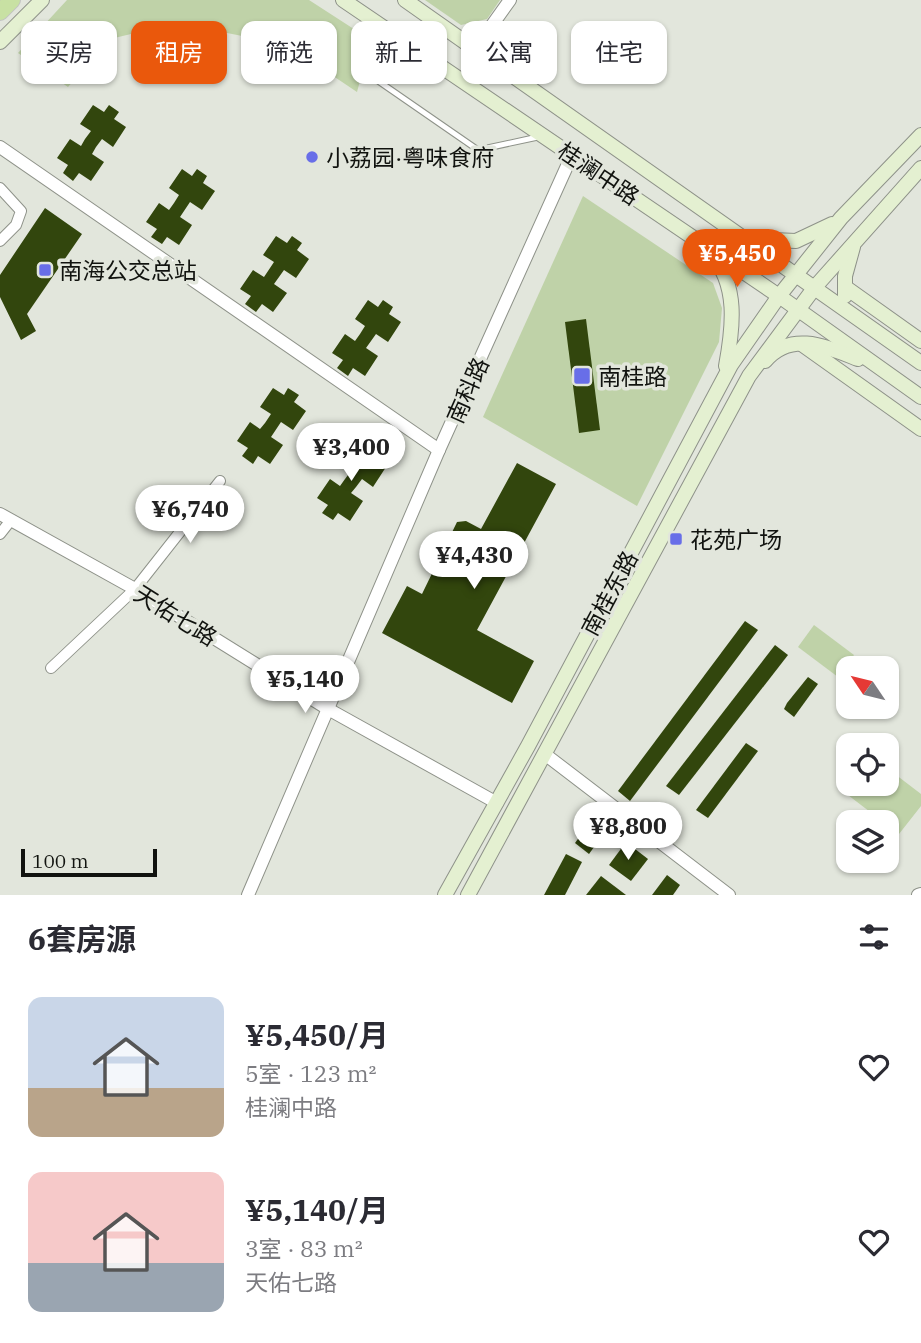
<!DOCTYPE html>
<html lang="zh">
<meta charset="utf-8">
<style>
:root{--surface:#fff;--page:#f7f7f7;--text:#2b2b33;--muted:#7c7c81;--accent:#ea580c}
body{margin:0;font-family:"IBM Plex Serif","Noto Sans SC",serif;background:var(--page);color:var(--text);height:100vh;display:flex;flex-direction:column;font-size:26px;white-space:nowrap}
*{box-sizing:border-box;margin:0}
p{font-size:23px;color:var(--muted)}
.icon{flex:none;width:38px;height:38px;fill:none;stroke:currentColor;stroke-width:2;stroke-linecap:round;stroke-linejoin:round}
.map{position:relative;height:895px;overflow:hidden}
.side{display:flex;flex-direction:column;background:var(--surface);flex:1}
.side>*{flex:none}
.hud{position:absolute;left:21px;top:21px;width:880px;height:63px;display:flex;gap:14px}
.needle{width:46px;rotate:305deg}
.buttons{position:absolute;left:836px;top:656px;display:grid;gap:14px}
.buttons a{display:grid;place-items:center;width:63px;height:63px;border-radius:14px;background:var(--surface);box-shadow:0 2px 5px #0004;font-size:35px}
.scale{position:absolute;left:21px;bottom:18px;width:136px;box-sizing:border-box;padding-left:7px;border:4px solid #11130f;border-top:0;font-size:19px;line-height:24px;white-space:nowrap;color:#11130f;-webkit-text-stroke:5px #e2e6dc;paint-order:stroke}
.price{position:absolute;translate:-50% -60px;padding:0 16px;border-radius:24px;background:#fff;color:#222;font-size:23px;line-height:46px;filter:drop-shadow(0 2px 4px #0008)}
.price::after{content:'';position:absolute;left:50%;top:42px;width:21px;height:16px;margin-left:-10px;background:inherit;clip-path:polygon(0 0,100% 0,50% 100%)}
.price.on{background:var(--accent);color:#fff}
ul{padding:0;list-style:none}
li{display:flex;align-items:center;gap:21px;height:175px;padding:0 28px}
li span{display:grid;place-items:center;flex:none;width:196px;height:140px;border-radius:14px;color:#555}
li>.icon{margin-inline-start:auto}
span .icon{width:84px;height:84px;fill:#fffc;stroke-width:1}
li b{font-size:30px}
h2{display:flex;justify-content:space-between;align-items:center;height:84px;padding:0 28px;font-size:30px}
.pill{padding:0 24px;border-radius:14px;background:var(--surface);box-shadow:0 2px 5px #0004;font-size:24px;line-height:63px}
.pill.on{background:var(--accent);color:#fff}
.map>svg:first-child{display:block}
</style>
<div class="map">
<svg width="921" height="895" viewBox="0 0 921 895">
<rect width="100%" height="100%" fill="#e2e6dc"/>
<g fill="#bfd2a8">
<path d="M67,0H309L360,33L364,66L357,92L287,45L202,28L152,29L110,39L68,87L18,53Z"/>
<path d="M425,0H500L487,19L461,25Z"/>
<path d="M583,196L713,283L722,308L719,342L637,506L483,417Z"/>
<path d="M814,625L854,655L838,677L798,647Z"/>
<path d="M887,768L921,794V806L899,834L844,792L850,784H887Z"/>
</g>
<g fill="#32460d">
<path d="M93,105L104,112L109,105L119,112L114,119L126,127L113,147L102,139L96,147L92,154L104,162L91,181L79,173L73,181L63,173L68,165L57,158L70,139L81,146L85,139L91,131L80,124Z"/>
<path d="M182,169L192,176L197,169L207,176L203,183L215,191L202,210L190,202L180,217L192,225L179,245L167,237L162,244L151,237L157,229L146,222L159,203L169,210L174,203L179,195L169,188Z"/>
<path d="M45,208L82,234L27,314L36,331L21,340L0,297V275Z"/>
<path d="M276,236L287,243L292,236L302,243L297,250L309,259L296,278L284,270L274,284L287,293L273,312L262,304L256,312L245,304L251,296L240,289L253,270L264,277L274,262L263,255Z"/>
<path d="M368,300L378,307L383,300L393,307L389,314L401,322L388,342L376,334L366,348L378,356L365,376L353,368L348,376L337,368L343,360L332,353L345,334L355,341L360,334L365,326L355,319Z"/>
<path d="M586,319L600,430L579,433L565,322Z"/>
<path d="M273,388L284,395L288,388L299,395L294,402L306,411L293,430L281,422L271,437L283,445L270,464L258,456L253,464L242,456L248,448L237,441L250,422L260,429L265,423L271,414L260,407Z"/>
<path d="M353,445L363,452L368,445L379,452L374,459L386,467L373,487L362,479L356,487L351,493L363,501L350,521L338,513L333,520L322,513L328,505L317,498L330,479L340,486L345,479L351,471L340,464Z"/>
<path d="M517,463L556,484L477,630L534,661L512,703L382,633L407,586L422,594L457,522L466,521L481,529Z"/>
<path d="M745,621L758,630L630,801L618,791Z"/>
<path d="M775,645L788,655L679,795L666,786Z"/>
<path d="M808,677L818,684L794,717L784,709L787,703Z"/>
<path d="M746,743L758,751L708,818L696,810Z"/>
<path d="M594,817L608,828L589,854L575,843Z"/>
<path d="M626,842L648,859L631,881L609,865Z"/>
<path d="M566,854L582,862L565,895H544Z"/>
<path d="M667,875L680,885L673,895H652Z"/>
<path d="M601,876L626,895H586Z"/>
</g>
<g fill="none" stroke-linecap="round" stroke-linejoin="round">
<defs>
<path id="service" d="M367,19L371,76L478,150L538,137"/>
<g id="minor">
<path d="M0,188L21,211L16,225L0,241"/>
<path d="M0,534L11,520"/>
<path d="M51,668L135,589L220,481"/>
</g>
<g id="tertiary">
<path d="M475,49L510,0"/>
<path d="M0,147L439,450"/>
<path d="M0,514L135,589L328,709L497,803"/>
<path d="M546,755L729,895"/>
<path d="M248,895L439,450L572,155"/>
<path d="M918,895L921,894"/>
</g>
<g id="secondary">
<path d="M343,0L779,296L921,397"/>
<path d="M405,0L921,363"/>
<path d="M0,42L42,0"/>
<path d="M748,239L796,241L832,224"/>
<path d="M710,253C739,284 733,328 726,366"/>
<path d="M845,287L921,341"/>
<path d="M845,296V276L853,247"/>
<path d="M803,345L921,429"/>
<path d="M765,361C791,330 827,347 858,359"/>
<path d="M445,895L528,746L731,365L779,296L841,218L921,135"/>
<path d="M468,895L749,376L815,287L921,168"/>
</g>
<path id="primary" d="M0,12L12,0"/>
</defs>
<use href="#service" stroke="#8e9289" stroke-width="7"/>
<use href="#minor" stroke="#8e9289" stroke-width="12"/>
<use href="#tertiary" stroke="#8e9289" stroke-width="14"/>
<use href="#secondary" stroke="#8e9289" stroke-width="16"/>
<use href="#primary" stroke="#c1c2c1" stroke-width="18"/>
<use href="#service" stroke="#fff" stroke-width="5"/>
<use href="#minor" stroke="#fff" stroke-width="10"/>
<use href="#tertiary" stroke="#fff" stroke-width="12"/>
<use href="#secondary" stroke="#e4f0d1" stroke-width="14"/>
<use href="#primary" stroke="#c8e1a3" stroke-width="16"/>
</g>
<g fill="#686ee8" stroke="#e2e6dc" stroke-width="2.5">
<circle cx="312" cy="157" r="7"/>
<rect x="38" y="263" width="14" height="14" rx="3.5"/>
<rect x="573" y="367" width="18" height="18" rx="3.5"/>
<rect x="669" y="532" width="14" height="14" rx="3.5"/>
</g>
<g text-anchor="middle" dominant-baseline="central" stroke-width="7" stroke-linejoin="round" paint-order="stroke">
<g font-size="23" fill="#11130f" stroke="#e2e6dc" text-anchor="start">
<text x="326" y="157">小荔园·粤味食府</text>
<text x="59" y="270">南海公交总站</text>
<text x="598" y="376">南桂路</text>
<text x="690" y="539">花苑广场</text>
</g>
<g font-size="23" fill="#11130f" stroke="#e2e6dc">
<text transform="translate(599 173) rotate(34)">桂澜中路</text>
<text transform="translate(467 390) rotate(-66)">南科路</text>
<text transform="translate(609 593) rotate(-62)">南桂东路</text>
<text transform="translate(176 615) rotate(32)">天佑七路</text>
</g>
</g>
</svg>
<div class="buttons">
<a><svg class="needle" viewBox="-14 -14 28 28"><path d="M0-13l5 13h-10z" fill="#e53935"/><path d="M0 13l5-13h-10z" fill="#7c7c81"/></svg></a>
<a><svg class="icon" aria-label="locate" viewBox="0 0 24 24"><circle cx="12" cy="12" r="6"/><path d="M12 2v4M12 18v4M2 12h4M18 12h4"/></svg></a>
<a><svg class="icon" aria-label="layers" viewBox="0 0 24 24"><path d="M12 4l9 5-9 5-9-5zM3 14l9 5 9-5"/></svg></a>
</div>
<div class="scale">100 m</div>
<b class="price on" style="left:737px;top:289px">¥5,450</b>
<b class="price" style="left:351px;top:483px">¥3,400</b>
<b class="price" style="left:190px;top:545px">¥6,740</b>
<b class="price" style="left:474px;top:591px">¥4,430</b>
<b class="price" style="left:305px;top:715px">¥5,140</b>
<b class="price" style="left:628px;top:862px">¥8,800</b>
<div class="hud">
<a class="pill">买房</a>
<a class="pill on">租房</a>
<a class="pill">筛选</a>
<a class="pill">新上</a>
<a class="pill">公寓</a>
<a class="pill">住宅</a>
</div>
</div>
<section class="side">
<h2>6套房源<svg class="icon" aria-label="filters" viewBox="0 0 24 24"><path d="M4 7h16M4 17h16"/><circle cx="9" cy="7" r="2"/><circle cx="15" cy="17" r="2"/></svg></h2>
<ul>
<li><span style="background:linear-gradient(#c9d6e8 65%,#b9a48a 0)"><svg class="icon" aria-label="home" viewBox="0 0 24 24"><path d="M3 11l9-7 9 7M6 9v11h12V9"/></svg></span><div><b>¥5,450/月</b><p>5室 · 123 m²</p><p>桂澜中路</p></div><svg class="icon" aria-label="heart" viewBox="0 0 24 24"><path d="M12 20l-8-8c-3-5 5-10 8-4 3-6 11-1 8 4z"/></svg></li>
<li><span style="background:linear-gradient(#f6c9c9 65%,#9aa5b1 0)"><svg class="icon" aria-label="home" viewBox="0 0 24 24"><path d="M3 11l9-7 9 7M6 9v11h12V9"/></svg></span><div><b>¥5,140/月</b><p>3室 · 83 m²</p><p>天佑七路</p></div><svg class="icon" aria-label="heart" viewBox="0 0 24 24"><path d="M12 20l-8-8c-3-5 5-10 8-4 3-6 11-1 8 4z"/></svg></li>
</ul>
</section>
